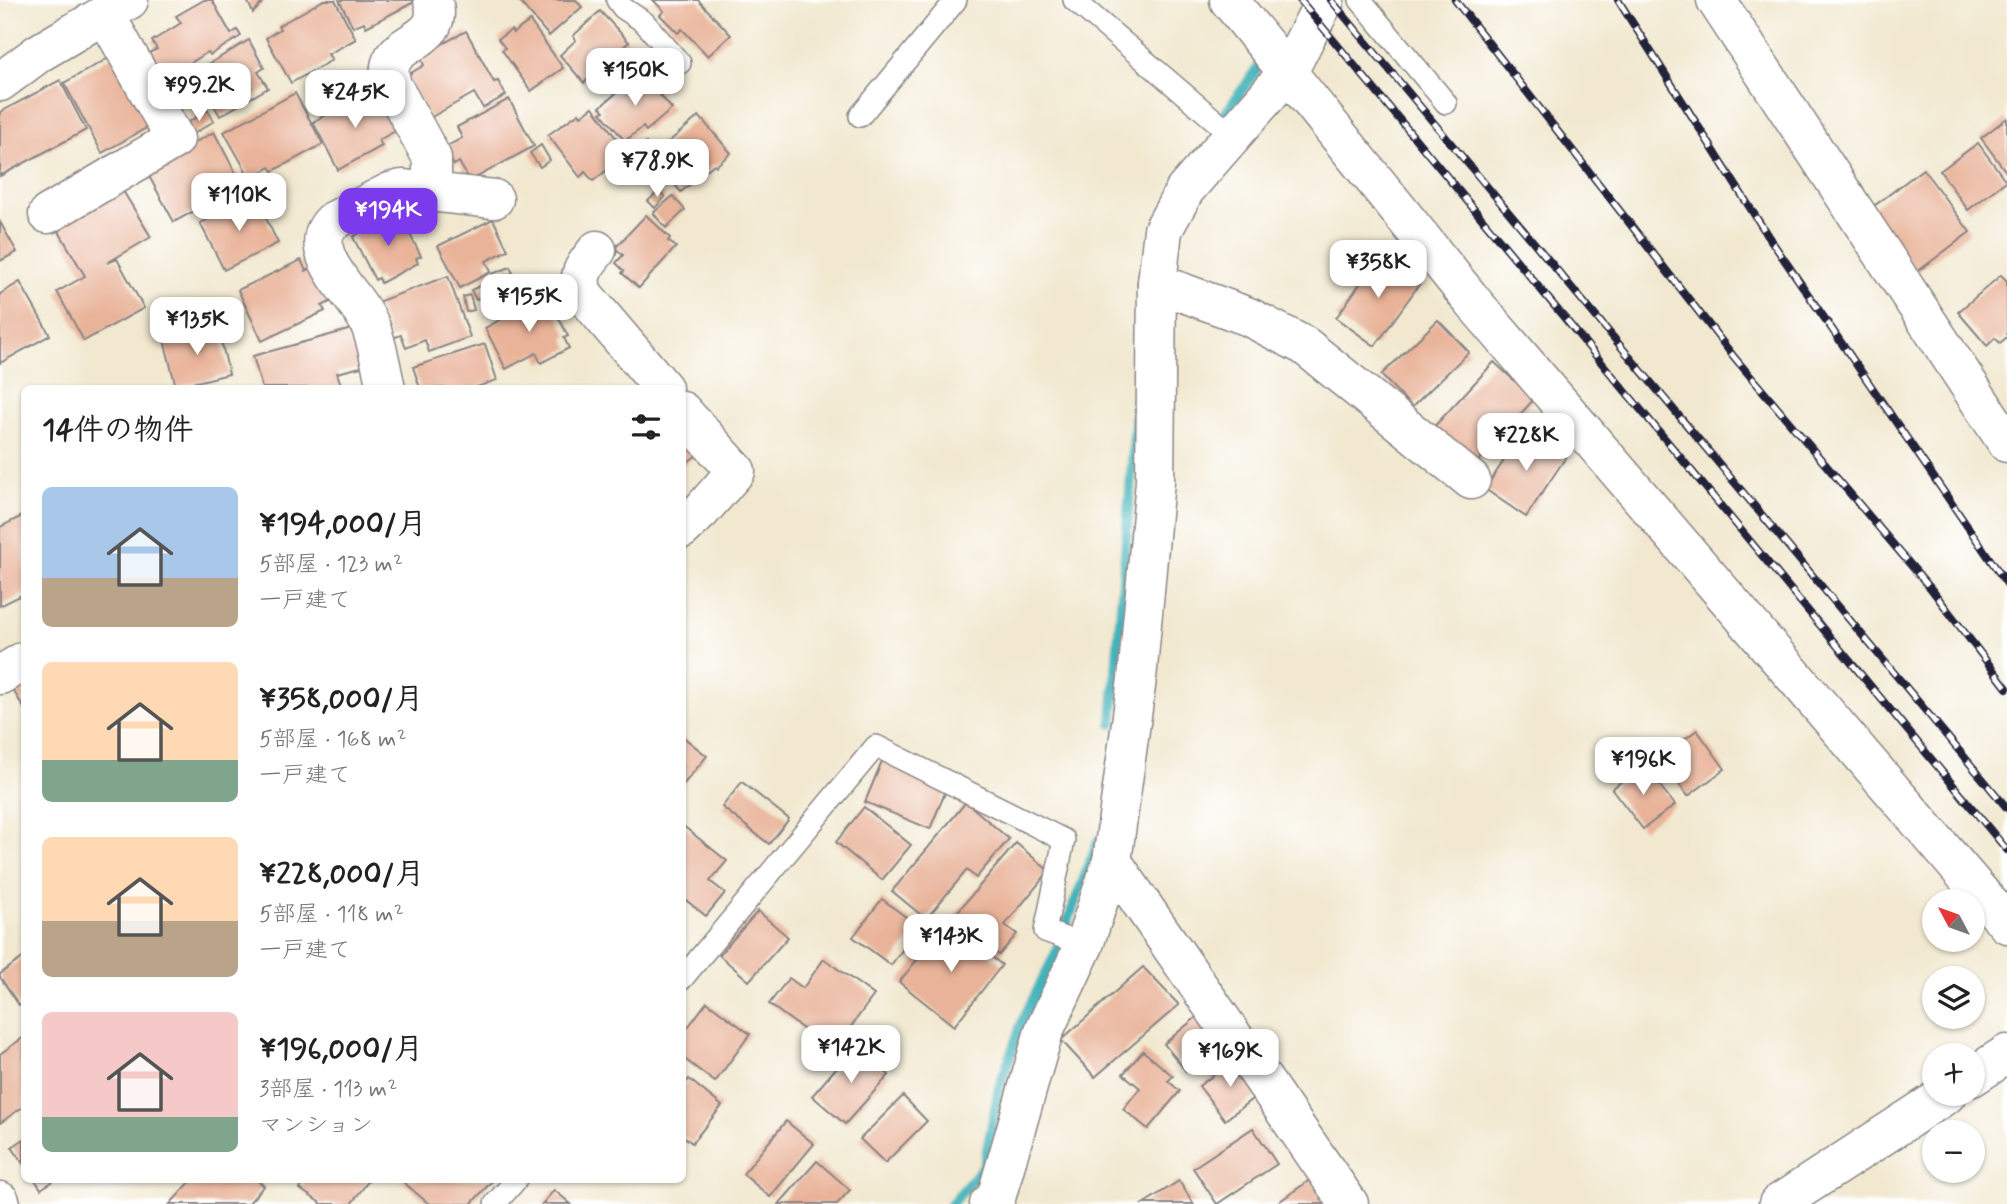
<!DOCTYPE html>
<html lang="ja">
<meta charset="utf-8">
<style>
:root{--surface:#fff;--page:#f6f6f6;--text:#222;--muted:#767676;--accent:#7c3aed}
body{margin:0;font-family:Mynerve,"Klee One",sans-serif;background:var(--page);color:var(--text);height:100vh;display:flex;flex-direction:column;font-size:26px;white-space:nowrap}
*{box-sizing:border-box;margin:0}
p{font-size:23px;color:var(--muted)}
.icon{flex:none;width:38px;height:38px;fill:none;stroke:currentColor;stroke-width:2;stroke-linecap:round;stroke-linejoin:round}
.map{position:relative;flex:1;overflow:hidden}
.side{position:absolute;left:21px;top:385px;width:665px;height:798px;display:flex;flex-direction:column;background:var(--surface);border-radius:10px;box-shadow:0 2px 5px #0004}
.side>*{flex:none}
.needle{width:46px;rotate:311deg}
.tools{position:absolute;left:1922px;top:889px;display:grid;gap:14px}
.tools a{display:grid;place-items:center;width:63px;height:63px;border-radius:50%;background:var(--surface);box-shadow:0 2px 5px #0004;font-size:35px}
.price{position:absolute;translate:-50% -60px;padding:0 16px;border-radius:14px;background:#fff;color:#222;font-size:23px;line-height:46px;filter:drop-shadow(0 2px 4px #0008)}
.price::after{content:'';position:absolute;left:50%;top:42px;width:21px;height:16px;margin-left:-10px;background:inherit;clip-path:polygon(0 0,100% 0,50% 100%)}
.price.active{background:var(--accent);color:#fff}
ul{padding:0;list-style:none}
li{display:flex;align-items:center;gap:21px;height:175px;padding:0 21px}
li span{display:grid;place-items:center;flex:none;width:196px;height:140px;border-radius:10px;color:#555}
li>.icon{margin-inline-start:auto}
span .icon{width:84px;height:84px;fill:#fffc;stroke-width:1}
li b{font-size:30px}
h2{display:flex;justify-content:space-between;align-items:center;height:84px;padding:0 21px;font-size:30px}
.map>svg:first-child{display:block}
</style>
<div class="map">
<svg width="2007" height="1204" viewBox="0 0 2007 1204">
<rect width="100%" height="100%" fill="#fff"/>
<filter id="ink" filterUnits="userSpaceOnUse"><feTurbulence type="fractalNoise" baseFrequency=".0143" numOctaves="2"/><feDisplacementMap in="SourceGraphic" scale="14" xChannelSelector="R" yChannelSelector="G"/><feConvolveMatrix kernelMatrix="1 2 1 2 8 2 1 2 1" color-interpolation-filters="sRGB"/></filter>
<filter id="wash" filterUnits="userSpaceOnUse"><feTurbulence type="fractalNoise" baseFrequency=".00686" numOctaves="4" result="noise"/><feDisplacementMap in="SourceGraphic" scale="28" xChannelSelector="R" yChannelSelector="G"/><feGaussianBlur stdDeviation="1.57" result="paint"/><feColorMatrix in="noise" values="0 0 0 0 0 0 0 0 0 0 0 0 0 0 0 0 0 1.4 0 .05"/><feComposite in="paint" operator="in"/></filter>
<g filter="url(#wash)">
<rect width="100%" height="100%" fill="#f1e8cf"/>
<g fill="none" stroke-linecap="round" stroke-linejoin="round">
<g stroke="#43b3ba" stroke-width="10">
<path d="M1218,124L1257,69"/>
<path d="M1112,724L1138,384"/>
<path d="M951,1204L984,1166L999,1088L1024,1017L1055,955L1098,841"/>
</g>
</g>
<g id="blocks">
<g fill="#e9b399">
<path d="M204,0H212L231,34L237,30L241,36L210,55L208,52L184,67L183,65L162,77L149,53L157,49L152,41L181,23L176,16Z"/>
<path d="M247,0H265L253,13Z"/>
<path d="M324,0H335L356,39L328,54L332,60L291,83L266,38L280,29L278,26Z"/>
<path d="M339,0H418L366,27L364,22L353,27Z"/>
<path d="M520,0H576L582,7L549,36L519,1Z"/>
<path d="M653,0H698L731,35L708,56L682,29L678,33L660,15L664,11Z"/>
<path d="M600,11L629,42L584,83L560,55L576,40L573,36Z"/>
<path d="M530,21L563,68L531,91L502,50L505,48L498,39L511,30L513,33Z"/>
<path d="M466,31L494,82L498,81L506,95L483,108L474,93L430,118L406,76L424,65L420,56Z"/>
<path d="M249,40L264,68L258,72L268,88L220,116L209,97L201,101L187,77Z"/>
<path d="M116,54L155,123L102,153L64,83Z"/>
<path d="M641,72L672,109L646,131L643,127L625,141L601,113L604,111L600,107Z"/>
<path d="M60,80L86,130L0,176V112Z"/>
<path d="M295,93L323,144L273,171L270,167L250,178L224,132Z"/>
<path d="M364,95L367,102L379,96L397,130L379,140L382,146L338,170L313,122Z"/>
<path d="M509,99L534,146L470,181L459,162L454,165L444,148L462,138L457,127Z"/>
<path d="M593,107L628,154L593,181L585,172L580,177L548,135L579,113L581,116Z"/>
<path d="M208,110L214,121L190,136L184,125Z"/>
<path d="M699,116L731,153L716,166L714,164L681,192L651,157Z"/>
<path d="M2007,118V173L1981,138Z"/>
<path d="M214,132L242,185L174,222L145,169Z"/>
<path d="M646,143L653,152L638,166L630,156Z"/>
<path d="M1978,143L2006,181L1968,210L1940,171Z"/>
<path d="M541,145L550,160L540,167L530,153Z"/>
<path d="M1923,169L1970,232L1917,272L1870,209Z"/>
<path d="M120,186L151,237L107,263L117,259L144,308L84,341L57,292L85,276L55,225Z"/>
<path d="M659,191L665,197L655,208L648,201Z"/>
<path d="M255,196L278,243L224,270L200,223Z"/>
<path d="M673,196L685,210L666,228L653,213Z"/>
<path d="M398,211L421,256L416,258L418,263L381,283L379,278L375,280L353,237Z"/>
<path d="M646,215L670,238L668,241L676,247L639,288L622,273L624,271L616,263L623,255L615,248Z"/>
<path d="M493,219L508,250L486,261L491,272L460,288L438,246Z"/>
<path d="M0,222L17,252L0,261Z"/>
<path d="M1381,254L1421,282L1375,346L1336,318Z"/>
<path d="M301,260L306,271L322,263L338,298L322,306L325,311L262,341L238,290Z"/>
<path d="M510,267L513,273L495,281L492,274Z"/>
<path d="M2001,275L2007,281V337L2000,343L1995,338L1987,346L1958,312Z"/>
<path d="M448,276L470,337L429,352L425,340L406,348L401,335L390,339L377,302Z"/>
<path d="M509,279L514,290L504,293L500,282Z"/>
<path d="M20,282L50,335L0,363V294Z"/>
<path d="M480,286L485,296L476,300L471,290Z"/>
<path d="M470,295L474,310L466,312L463,297Z"/>
<path d="M547,295L568,336L564,338L569,348L541,363L536,353L506,369L485,328Z"/>
<path d="M1438,320L1469,352L1412,407L1381,375Z"/>
<path d="M218,327L229,374L176,387L164,340Z"/>
<path d="M359,327L369,365L337,373L342,388H262L253,356Z"/>
<path d="M485,344L497,380L474,388H420L413,367Z"/>
<path d="M1494,362L1534,399L1472,468L1431,430Z"/>
<path d="M1525,429L1566,457L1526,517L1485,489Z"/>
<path d="M682,430L700,453L682,466Z"/>
<path d="M24,515V594L0,606V527Z"/>
<path d="M24,678V708L11,687Z"/>
<path d="M1697,730L1725,769L1688,796L1659,758Z"/>
<path d="M682,736L707,756L682,786Z"/>
<path d="M882,761L947,788L930,829L865,802Z"/>
<path d="M1643,764L1675,805L1643,829L1612,789Z"/>
<path d="M742,782L789,819L769,844L722,807Z"/>
<path d="M966,802L1009,839L976,878L967,870L926,919L892,891Z"/>
<path d="M864,807L911,845L882,880L836,842Z"/>
<path d="M682,825L727,861L710,881L725,893L706,916L682,897Z"/>
<path d="M1016,843L1049,871L1005,925L1017,934L999,955L953,917Z"/>
<path d="M882,899L919,927L891,965L853,937Z"/>
<path d="M758,911L788,937L749,981L719,955Z"/>
<path d="M948,921L1002,965L954,1026L899,982Z"/>
<path d="M24,957V1001L19,1005L0,977V974Z"/>
<path d="M824,959L874,995L833,1051L769,1004L789,978L803,988Z"/>
<path d="M1143,967L1179,1005L1095,1077L1061,1040Z"/>
<path d="M707,1002L750,1034L715,1082L682,1057V1035Z"/>
<path d="M1199,1015L1222,1041L1186,1071L1164,1044Z"/>
<path d="M24,1037V1106L0,1123V1054Z"/>
<path d="M856,1045L889,1075L845,1124L812,1096Z"/>
<path d="M1143,1051L1173,1076L1168,1081L1180,1091L1148,1129L1123,1109L1140,1088L1123,1074Z"/>
<path d="M1235,1059L1261,1092L1225,1120L1199,1086Z"/>
<path d="M689,1079L722,1106L692,1143L682,1135V1087Z"/>
<path d="M903,1096L927,1121L885,1163L860,1139Z"/>
<path d="M786,1121L814,1144L770,1197L743,1174Z"/>
<path d="M1253,1128L1277,1164L1217,1204L1193,1168Z"/>
<path d="M24,1139V1165L12,1147Z"/>
<path d="M817,1161L850,1190L837,1204H779Z"/>
<path d="M1311,1179L1328,1204H1276Z"/>
<path d="M35,1180H55L41,1189Z"/>
<path d="M192,1180H257L264,1186L248,1204H170Z"/>
<path d="M307,1180H369L351,1204H322L300,1189Z"/>
<path d="M401,1180H493L471,1204H429Z"/>
<path d="M1179,1181L1194,1204H1143Z"/>
<path d="M554,1190L571,1204H542Z"/>
</g>
</g>
</g>
<g filter="url(#ink)">
<use href="#blocks" fill-opacity="0" stroke="#8a8585" stroke-width="2"/>
<g fill="none" stroke-linecap="round" stroke-linejoin="round">
<defs>
<g id="lane">
<path d="M617,0L623,8L644,22L680,63"/>
<path d="M1074,0L1232,135"/>
<path d="M1360,0L1446,103"/>
<path d="M860,116L956,0"/>
<path d="M682,979L876,746L1064,840L1045,931L1084,945"/>
<path d="M495,1204L516,1180"/>
</g>
<g id="street">
<path d="M1229,0L1473,302L2007,924"/>
<path d="M1716,0L2007,443"/>
<path d="M0,82L39,53L129,0"/>
<path d="M432,192V158L393,87C373,36 448,50 433,0"/>
<path d="M48,214L175,139L105,14"/>
<path d="M597,250C585,265 575,276 584,295L663,388"/>
<path d="M1157,283L1249,317L1305,346L1471,480"/>
<path d="M386,388C381,367 378,345 370,325C358,295 301,252 333,221L390,192L402,189L494,199"/>
<path d="M682,411L736,471L701,511L682,529"/>
<path d="M0,675L24,661"/>
<path d="M1112,861L1137,679L1155,481L1157,283L1163,230L1185,190L1288,72L1325,0"/>
<path d="M1972,1077L2007,1054"/>
<path d="M0,1201L1,1204"/>
<path d="M989,1204L996,1198L1044,1031L1084,945L1112,861L1349,1204"/>
<path d="M1778,1204L1947,1094"/>
</g>
</defs>
<use href="#lane" stroke="#8a8585" stroke-width="24"/>
<use href="#street" stroke="#8a8585" stroke-width="41"/>
<use href="#lane" stroke="#fff" stroke-width="21"/>
<use href="#street" stroke="#fff" stroke-width="38"/>
<defs>
<g id="rail">
<path d="M1300,0L2007,850"/>
<path d="M1331,0L2007,808"/>
<path d="M1455,0L1734,357L1932,590L2007,688"/>
<path d="M1618,0L1768,236L2007,584"/>
</g>
</defs>
<use href="#rail" stroke="#22223b" stroke-width="8"/>
<use href="#rail" stroke="#fff" stroke-width="5" stroke-dasharray="16" stroke-linecap="butt"/>
</g>
</g>
</svg>
<div class="tools">
<a><svg class="needle" viewBox="-14 -14 28 28"><path d="M0-13l5 13h-10z" fill="#e53935"/><path d="M0 13l5-13h-10z" fill="#767676"/></svg></a>
<a><svg class="icon" aria-label="layers" viewBox="0 0 24 24"><path d="M12 4l9 5-9 5-9-5zM3 14l9 5 9-5"/></svg></a>
<a>+</a>
<a>−</a>
</div>
<b class="price" style="left:635px;top:108px">¥150K</b>
<b class="price" style="left:199px;top:123px">¥99.2K</b>
<b class="price" style="left:355px;top:130px">¥245K</b>
<b class="price" style="left:657px;top:199px">¥78.9K</b>
<b class="price" style="left:239px;top:233px">¥110K</b>
<b class="price active" style="left:388px;top:248px">¥194K</b>
<b class="price" style="left:1378px;top:300px">¥358K</b>
<b class="price" style="left:529px;top:334px">¥155K</b>
<b class="price" style="left:197px;top:357px">¥135K</b>
<b class="price" style="left:1526px;top:473px">¥228K</b>
<b class="price" style="left:1643px;top:797px">¥196K</b>
<b class="price" style="left:951px;top:974px">¥143K</b>
<b class="price" style="left:851px;top:1085px">¥142K</b>
<b class="price" style="left:1230px;top:1089px">¥169K</b>
<section class="side">
<h2>14件の物件<svg class="icon" aria-label="filters" viewBox="0 0 24 24"><path d="M4 7h16M4 17h16"/><circle cx="9" cy="7" r="2"/><circle cx="15" cy="17" r="2"/></svg></h2>
<ul>
<li><span style="background:linear-gradient(#a9c7e8 65%,#b9a48a 0)"><svg class="icon" aria-label="home" viewBox="0 0 24 24"><path d="M3 11l9-7 9 7M6 9v11h12V9"/></svg></span><div><b>¥194,000/月</b><p>5部屋 · 123 m²</p><p>一戸建て</p></div></li>
<li><span style="background:linear-gradient(#ffd9b3 70%,#7fa58c 0)"><svg class="icon" aria-label="home" viewBox="0 0 24 24"><path d="M3 11l9-7 9 7M6 9v11h12V9"/></svg></span><div><b>¥358,000/月</b><p>5部屋 · 168 m²</p><p>一戸建て</p></div></li>
<li><span style="background:linear-gradient(#ffd9b3 60%,#b9a48a 0)"><svg class="icon" aria-label="home" viewBox="0 0 24 24"><path d="M3 11l9-7 9 7M6 9v11h12V9"/></svg></span><div><b>¥228,000/月</b><p>5部屋 · 118 m²</p><p>一戸建て</p></div></li>
<li><span style="background:linear-gradient(#f6c9c9 75%,#7fa58c 0)"><svg class="icon" aria-label="home" viewBox="0 0 24 24"><path d="M3 11l9-7 9 7M6 9v11h12V9"/></svg></span><div><b>¥196,000/月</b><p>3部屋 · 113 m²</p><p>マンション</p></div></li>
</ul>
</section>
</div>
